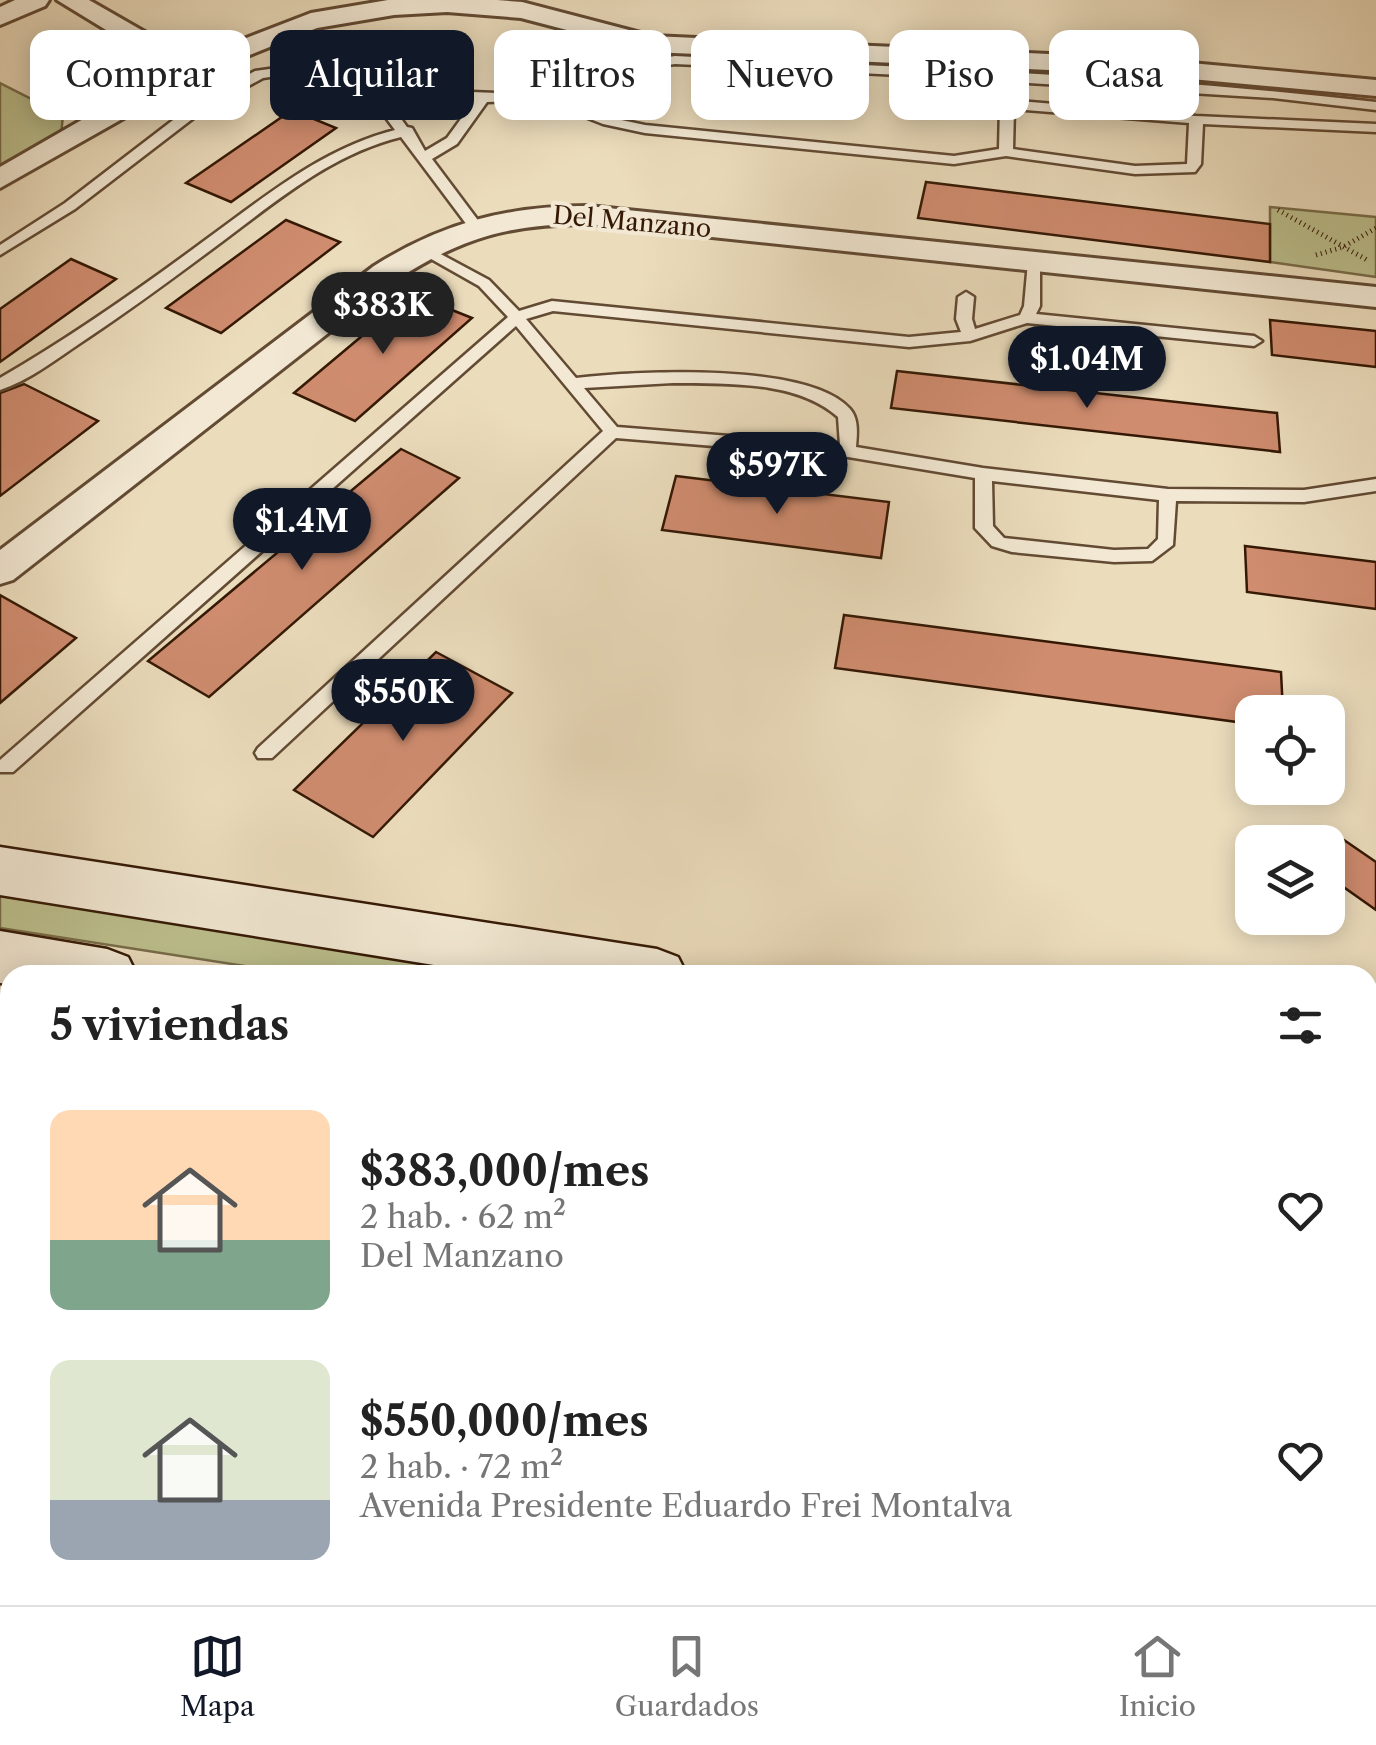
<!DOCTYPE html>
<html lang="es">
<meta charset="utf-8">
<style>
:root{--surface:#fff;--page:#f6f6f6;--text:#222;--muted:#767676;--line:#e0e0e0;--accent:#111827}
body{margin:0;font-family:"Libre Caslon Text",serif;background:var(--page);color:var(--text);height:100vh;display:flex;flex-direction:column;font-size:38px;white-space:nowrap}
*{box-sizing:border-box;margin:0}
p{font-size:32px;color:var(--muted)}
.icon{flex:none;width:55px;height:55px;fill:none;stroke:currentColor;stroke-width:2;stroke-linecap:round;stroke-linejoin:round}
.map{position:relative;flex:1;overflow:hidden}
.drawer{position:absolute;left:0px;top:965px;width:1378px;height:640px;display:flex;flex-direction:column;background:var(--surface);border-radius:30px 30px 0 0;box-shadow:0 5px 25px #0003}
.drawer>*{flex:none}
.hud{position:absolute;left:30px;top:30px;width:1318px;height:90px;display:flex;gap:20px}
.fabs{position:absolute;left:1235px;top:695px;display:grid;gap:20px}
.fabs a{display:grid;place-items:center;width:110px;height:110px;border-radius:20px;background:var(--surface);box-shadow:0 5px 25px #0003;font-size:50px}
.price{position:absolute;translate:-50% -85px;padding:0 22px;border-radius:35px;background:var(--accent);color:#fff;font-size:32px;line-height:65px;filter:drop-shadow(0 2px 5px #0008)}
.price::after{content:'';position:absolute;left:50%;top:60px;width:30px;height:22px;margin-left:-15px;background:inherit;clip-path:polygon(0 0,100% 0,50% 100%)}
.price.selected{background:#222;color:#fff}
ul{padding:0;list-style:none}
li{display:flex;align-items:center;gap:30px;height:250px;padding:0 50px}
li span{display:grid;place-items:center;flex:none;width:280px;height:200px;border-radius:20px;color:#555}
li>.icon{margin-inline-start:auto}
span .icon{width:120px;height:120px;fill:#fffc;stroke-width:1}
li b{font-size:42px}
h2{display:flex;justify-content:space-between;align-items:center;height:120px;padding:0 50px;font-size:42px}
.chip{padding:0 35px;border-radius:20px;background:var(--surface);box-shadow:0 5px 25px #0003;font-size:35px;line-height:90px}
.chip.selected{background:var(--accent);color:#fff}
.menu{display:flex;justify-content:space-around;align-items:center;height:140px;border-top:2px solid var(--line);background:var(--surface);font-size:28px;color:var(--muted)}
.menu a{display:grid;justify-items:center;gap:5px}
.menu .selected{color:var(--accent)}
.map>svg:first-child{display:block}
</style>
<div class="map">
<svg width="1376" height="1605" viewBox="0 0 1376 1605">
<rect width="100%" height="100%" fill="#ebdcbc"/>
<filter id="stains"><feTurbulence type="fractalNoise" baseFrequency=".002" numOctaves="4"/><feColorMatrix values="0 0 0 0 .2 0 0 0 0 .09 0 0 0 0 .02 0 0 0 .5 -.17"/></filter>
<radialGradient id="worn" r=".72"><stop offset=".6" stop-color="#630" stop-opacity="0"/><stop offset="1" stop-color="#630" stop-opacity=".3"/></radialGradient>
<g fill="#bcbf8d" stroke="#786c49" stroke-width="2.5">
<path d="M0,83L63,115L61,135L0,170Z"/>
<path d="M1270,207L1376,217V277L1270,262Z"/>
<path d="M0,896L508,975H302L0,928Z"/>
</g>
<g fill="#cf8c6f" stroke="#351905" stroke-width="2.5">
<path d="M292,110L336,128L231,202L186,183Z"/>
<path d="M926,182L1270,224V262L918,218Z"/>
<path d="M286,220L340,242L221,333L166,308Z"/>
<path d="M71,259L116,279L0,362V309Z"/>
<path d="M412,294L472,318L355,421L294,393Z"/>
<path d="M1270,320L1376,331V367L1272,355Z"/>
<path d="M897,371L1277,413L1280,452L891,408Z"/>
<path d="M24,384L98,421L0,496V393Z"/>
<path d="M401,449L459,478L209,697L148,661Z"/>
<path d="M676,476L889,502L881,558L662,530Z"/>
<path d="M1245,546L1376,562V609L1247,592Z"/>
<path d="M0,595L76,638L0,703Z"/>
<path d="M844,615L1281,672L1283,712H1252V724L835,668Z"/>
<path d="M436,652L512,693L373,837L294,790Z"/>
<path d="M1328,829L1376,862V910L1328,876Z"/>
</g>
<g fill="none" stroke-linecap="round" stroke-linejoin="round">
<defs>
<g id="lane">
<path d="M675,56C909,68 1143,75 1376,102V110L1273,98L932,77L1008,100L1196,116L1376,124V132L1203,124L1201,164L1195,172L1135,174L1006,156L954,164L645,133L603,124L542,100L487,102L457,144L432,159L480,223V229H470L401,137C332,154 279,199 223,241C176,276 129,311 79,344C55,360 28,381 0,390V378C71,337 138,290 204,241C265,197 321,149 395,130L375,103L339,79L298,73L263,78L204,110L75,209L0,255V245L65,203L194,104L255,71L298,65L343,72L382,96L420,90L522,94L557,89L633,63ZM675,64L920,76V82L1000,106L999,149L954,156L645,125L612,118L558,97L640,69ZM420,98L474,101L447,138L425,151L412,128L407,127L389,102ZM1014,109L1189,123L1187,164L1135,166L1013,149Z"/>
<path d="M422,244L489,280L519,311L552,301L909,337L961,332L956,319L958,297L966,292L974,297L972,319L975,329L1020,315L1024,306L1028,262L1035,257L1040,259V306L1036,314L1254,336L1262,341L1254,346L1027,323L970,341L909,347L553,311L526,319L576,378C635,371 809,362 850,409C859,419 857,434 856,447L983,468L1168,489L1304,490L1376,479V491L1304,502L1176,501L1173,545L1152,561L1114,562L1012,552L992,546L975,528V478L848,457L616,438L272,758H258L255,753L258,748L603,431L516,326L13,772H0V760L508,317L479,286L417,251V245ZM673,383C726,384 796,380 838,417L840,445L617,427L584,388ZM992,481L1159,500L1158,539L1148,549L1114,550L1004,538L993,526Z"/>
</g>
<g id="street">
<path d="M15,0H49L45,6L0,25V7Z"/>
<path d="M57,0H89L192,59L311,13L388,0H497L522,2L652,36L1137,58L1376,80V96L1137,74L651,52L521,18L447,12L394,15L317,28L200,75L0,188V167L170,69Z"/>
<path d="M588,206L1376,287V307L588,224C509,224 463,237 396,280L13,580L0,584V550L374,266C442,223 507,206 588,206Z"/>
<path d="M10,1347V1420L0,1424V1351Z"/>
<path d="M1368,1450L1376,1453V1593L1368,1589Z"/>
<path d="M316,1595H374L372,1605H314Z"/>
<path d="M731,1595H789L788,1605H730Z"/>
<path d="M1074,1595H1170L1174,1605H1078Z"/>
</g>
<g id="secondary">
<path d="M0,847L657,949L678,957L687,975H496L0,895Z"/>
<path d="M0,931L107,949L128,957L137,975H10V984L0,983Z"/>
<path d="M1368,1053L1376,1054V1110L1368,1109Z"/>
<path d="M1368,1150L1376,1151V1213L1368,1212Z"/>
</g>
</defs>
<use href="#lane" stroke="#624a33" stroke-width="5"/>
<use href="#street" stroke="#624a33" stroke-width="6"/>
<use href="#secondary" stroke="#351905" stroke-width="5"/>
<g stroke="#351905" stroke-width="5" stroke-dasharray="1 4" stroke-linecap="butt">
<path d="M1278,210L1369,261"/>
<path d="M1316,255L1343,247L1376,228"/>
</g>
<g stroke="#351905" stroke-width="8" stroke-dasharray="2.5 6" stroke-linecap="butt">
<path d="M0,1050L10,1052"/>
<path d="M1368,1271L1376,1272"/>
</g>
<use href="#lane" fill="#f2e8d3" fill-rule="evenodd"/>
<use href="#street" fill="#f2e8d3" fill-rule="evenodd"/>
<use href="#secondary" fill="#f2e8d3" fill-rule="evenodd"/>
</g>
<g text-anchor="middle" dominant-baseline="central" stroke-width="8" stroke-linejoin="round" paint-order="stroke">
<g font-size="25" fill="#351905" stroke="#f2e8d3">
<text transform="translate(632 222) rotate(5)">Del Manzano</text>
</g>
</g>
<rect width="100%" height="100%" filter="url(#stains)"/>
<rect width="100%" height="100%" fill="url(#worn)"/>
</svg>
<div class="fabs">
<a><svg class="icon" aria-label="locate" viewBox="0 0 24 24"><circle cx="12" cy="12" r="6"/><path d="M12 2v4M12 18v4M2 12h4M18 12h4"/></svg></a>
<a><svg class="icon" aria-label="layers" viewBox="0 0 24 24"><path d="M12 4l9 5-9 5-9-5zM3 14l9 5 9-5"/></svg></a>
</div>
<b class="price selected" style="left:383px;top:357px">$383K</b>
<b class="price" style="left:1087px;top:411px">$1.04M</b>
<b class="price" style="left:777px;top:517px">$597K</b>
<b class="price" style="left:302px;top:573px">$1.4M</b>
<b class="price" style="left:403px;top:744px">$550K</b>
<div class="hud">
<a class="chip">Comprar</a>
<a class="chip selected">Alquilar</a>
<a class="chip">Filtros</a>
<a class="chip">Nuevo</a>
<a class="chip">Piso</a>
<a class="chip">Casa</a>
</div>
<section class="drawer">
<h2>5 viviendas<svg class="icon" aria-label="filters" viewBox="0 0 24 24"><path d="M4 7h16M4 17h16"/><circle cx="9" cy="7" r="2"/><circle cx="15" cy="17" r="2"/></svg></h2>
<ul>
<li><span style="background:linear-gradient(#ffd9b3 65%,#7fa58c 0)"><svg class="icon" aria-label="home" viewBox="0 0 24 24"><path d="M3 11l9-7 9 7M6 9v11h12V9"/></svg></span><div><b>$383,000/mes</b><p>2 hab. · 62 m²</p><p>Del Manzano</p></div><svg class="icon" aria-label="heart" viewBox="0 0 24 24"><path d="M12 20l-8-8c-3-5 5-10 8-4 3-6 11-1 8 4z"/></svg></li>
<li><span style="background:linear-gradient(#dfe7d0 70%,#9aa5b1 0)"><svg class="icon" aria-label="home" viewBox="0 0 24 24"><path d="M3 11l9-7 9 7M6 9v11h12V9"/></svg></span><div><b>$550,000/mes</b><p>2 hab. · 72 m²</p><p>Avenida Presidente Eduardo Frei Montalva</p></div><svg class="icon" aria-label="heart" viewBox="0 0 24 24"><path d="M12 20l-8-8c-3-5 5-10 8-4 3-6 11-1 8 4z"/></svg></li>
</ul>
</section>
</div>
<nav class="menu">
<a class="selected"><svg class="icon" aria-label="map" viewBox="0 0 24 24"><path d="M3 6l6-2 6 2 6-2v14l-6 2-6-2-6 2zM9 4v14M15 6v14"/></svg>Mapa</a>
<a><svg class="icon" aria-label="saved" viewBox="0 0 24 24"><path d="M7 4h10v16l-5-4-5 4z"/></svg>Guardados</a>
<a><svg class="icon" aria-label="home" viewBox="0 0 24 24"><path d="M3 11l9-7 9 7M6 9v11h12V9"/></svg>Inicio</a>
</nav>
